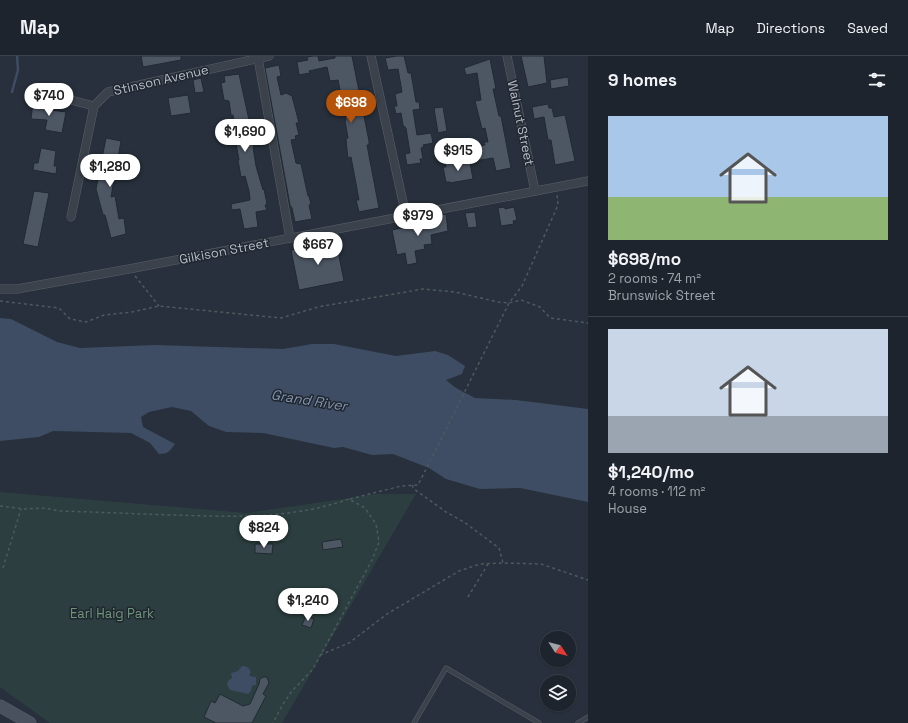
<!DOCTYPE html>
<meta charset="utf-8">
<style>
:root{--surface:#1d242d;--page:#252c35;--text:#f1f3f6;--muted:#a0a4aa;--line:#3b4149;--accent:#b45309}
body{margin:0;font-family:"Space Grotesk",sans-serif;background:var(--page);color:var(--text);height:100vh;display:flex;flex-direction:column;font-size:15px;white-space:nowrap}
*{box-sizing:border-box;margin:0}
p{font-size:13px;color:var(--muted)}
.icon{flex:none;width:22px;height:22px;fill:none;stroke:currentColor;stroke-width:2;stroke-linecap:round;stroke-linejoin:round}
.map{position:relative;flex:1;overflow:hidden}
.panel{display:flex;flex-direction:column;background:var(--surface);width:320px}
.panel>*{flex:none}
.needle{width:26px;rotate:126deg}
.buttons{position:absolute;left:540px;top:575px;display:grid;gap:8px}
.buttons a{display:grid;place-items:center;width:36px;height:36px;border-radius:50%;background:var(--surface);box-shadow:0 1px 3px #0004,0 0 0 1px var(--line);font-size:20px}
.price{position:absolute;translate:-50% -34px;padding:0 9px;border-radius:14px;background:#fff;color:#222;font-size:13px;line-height:26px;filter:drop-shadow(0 1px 2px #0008)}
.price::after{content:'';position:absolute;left:50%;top:24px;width:12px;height:9px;margin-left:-6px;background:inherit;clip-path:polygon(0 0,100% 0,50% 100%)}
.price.selected{background:var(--accent);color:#fff}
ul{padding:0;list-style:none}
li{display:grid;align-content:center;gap:8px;height:212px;padding:0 20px}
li+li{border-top:1px solid var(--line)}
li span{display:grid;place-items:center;height:124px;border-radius:0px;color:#555}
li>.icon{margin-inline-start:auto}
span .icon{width:72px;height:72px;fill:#fffc;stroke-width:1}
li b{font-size:17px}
h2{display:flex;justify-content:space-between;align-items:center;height:48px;padding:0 20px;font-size:17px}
header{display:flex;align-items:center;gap:24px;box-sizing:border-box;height:56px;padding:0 20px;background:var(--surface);border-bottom:1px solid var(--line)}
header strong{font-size:19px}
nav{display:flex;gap:22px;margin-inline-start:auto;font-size:14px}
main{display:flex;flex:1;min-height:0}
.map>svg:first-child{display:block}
</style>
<header>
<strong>Map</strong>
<nav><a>Map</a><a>Directions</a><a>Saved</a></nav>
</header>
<main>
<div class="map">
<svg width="588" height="667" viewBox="0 0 588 667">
<rect width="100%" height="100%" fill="#27303c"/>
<path fill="#2c3e3f" d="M0,436L247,457L376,438H416L282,667H50L0,631Z"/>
<g fill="#3e4d63">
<path d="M0,262L11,263L57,286L80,292L155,289L283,293L312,288H334L396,300L435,295L448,299L465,310L462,318L446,324L456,332L475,342L516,344L588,353V446L520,432L480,433L446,423L429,412L393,398L372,399L343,391L334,392L263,377L226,376L209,370L191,355L172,351L149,356L141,361L143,371L175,388C170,395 168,398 159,398L150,387L131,377L53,375L39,381L0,385Z"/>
<path d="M242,610C247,610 249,612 251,616L249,619L250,620L256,621V629L252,630L251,635L248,638L230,634L227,629L228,625L232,622L231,617L238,615Z"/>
</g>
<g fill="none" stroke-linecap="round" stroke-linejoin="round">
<path stroke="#3e4d63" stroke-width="2.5" d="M12,36L18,14L17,0"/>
</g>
<g fill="#4d5764" stroke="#222933">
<path d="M141,0H181V4L143,11Z"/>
<path d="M313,0H318L319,5L335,2V0H352L369,85V89H367L379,152L359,156L356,144H359L354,117L351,101L348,102L347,94L346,83L348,82L345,65L346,64L338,24L330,25L327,11L309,15L310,17L299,19L297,6L308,4L307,1Z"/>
<path d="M397,0H404L408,17H411L416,46H419L420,53L413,54L417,79L431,77L433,87L423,89L424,91L421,92L423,103H420L421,107L407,109L405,98L410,97L406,72L403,69L401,57L396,58L394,50H397L395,38L402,36L398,13L388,14L385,2Z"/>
<path d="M521,0H544L547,27L528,31Z"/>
<path d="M490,3L496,33H493L499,60H501L511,112L496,115L493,102L469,106L468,96H470L469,91L485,89L484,86H488L485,72L482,73L475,45L481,44L477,17L466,19L464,12Z"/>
<path d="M279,9L281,20L277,21L281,39L286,37L292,40L299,67H296L299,79L295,80L296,83L291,84L296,107L301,108L308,140H309L311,148L309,149L312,163L295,166L292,152L290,149L265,12Z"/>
<path d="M239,18L254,87V90L253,91L256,110L263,134L264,133L267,148L265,149L267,154L256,156L258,171L244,173L240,153L232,154L231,148L250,144L249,135L245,120L241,121L238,104H239L236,87H240L237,71H235L233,59H231L229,45L224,44L221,27L225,26L224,20Z"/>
<path d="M568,21L569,30L551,33L550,24Z"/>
<path d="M201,22L204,36L195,37L193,24Z"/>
<path d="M188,39L191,57L171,60L168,42Z"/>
<path d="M33,46L45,47L44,53L66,56L62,77L45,74L47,64L31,63Z"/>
<path d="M548,48L549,52H552L554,61L565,59L575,105L555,109L551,84H548L544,61L534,63L532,51Z"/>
<path d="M443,51L447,75L438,77L434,52Z"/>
<path d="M106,82L121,85L111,141L115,140L119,163L124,162L126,178L111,182L105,159H103L96,133Z"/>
<path d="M41,92L56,95L54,110H57L56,118L33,114L34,107H38Z"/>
<path d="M453,105L455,109L470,107L473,123L450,127V126H446L443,111H446L445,107Z"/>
<path d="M34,135L49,137L38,191L23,188Z"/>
<path d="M505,151V153L514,151L517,164L513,165L514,168L501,170L498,152Z"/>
<path d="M475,156L477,171L468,172L465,157Z"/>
<path d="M446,158L448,175L431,179L432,188L424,189L425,193L415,195L417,207L407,209L405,197L397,199L392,174L436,165L435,160Z"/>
<path d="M336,185L344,225L299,234L291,194Z"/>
<path d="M341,483L343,491L323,494L322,486Z"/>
<path d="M255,488H273L272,498L255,497Z"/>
<path d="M306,560L314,563L311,572L302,569Z"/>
<path d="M263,621H267L269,627L263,638L266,640L252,667H216L204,661L211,645L215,647L220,638L243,650L250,648L259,628L260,623Z"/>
</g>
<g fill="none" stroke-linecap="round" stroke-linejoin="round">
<defs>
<g id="service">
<path d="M414,667L446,612L539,667"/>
<path d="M578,667L588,661"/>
</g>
<g id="minor">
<path d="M371,0L406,160"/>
<path d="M507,0L535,135"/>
<path d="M258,2L290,182"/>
<path d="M59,41L94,50L108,36L269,0"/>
<path d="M71,161L94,50"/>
<path d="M0,233H17L129,213L588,125"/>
</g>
<path id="secondary" d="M0,650L30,667"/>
</defs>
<use href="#service" stroke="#59606a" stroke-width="5"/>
<use href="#minor" stroke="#59606a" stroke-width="9"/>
<use href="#secondary" stroke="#59606a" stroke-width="13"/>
<g stroke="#4b5b5e" stroke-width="1.5" stroke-dasharray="3 3" stroke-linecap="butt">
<path d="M135,220L159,250"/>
<path d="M0,245L59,252L70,263L86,266L104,259L132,256L159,250L281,262L318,251L423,233L455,236L498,246L509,247L521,244L540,251L550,262L588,267"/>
<path d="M412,429L414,433L446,456L464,466L499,492L503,507"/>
<path d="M350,443L401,430L418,429L509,247L522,230L558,149L557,138"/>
<path d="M0,450L25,453L45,452L59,455C98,456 136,458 175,459C233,461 293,463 349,443L365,452L376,468L379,486L372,504L313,613L292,635L283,648L273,667"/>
<path d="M3,512L21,453"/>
<path d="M468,541L488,508"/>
<path d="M320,599L349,587L387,558L459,515L480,508L503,507L541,508L588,524"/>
</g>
<use href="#service" stroke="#3b424c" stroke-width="4"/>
<use href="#minor" stroke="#3b424c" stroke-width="8"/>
<use href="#secondary" stroke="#49515f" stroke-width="12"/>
</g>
<g text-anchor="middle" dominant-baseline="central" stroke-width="3" stroke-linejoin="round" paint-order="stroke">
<g font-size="13" fill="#b7bdc7" stroke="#202731">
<text transform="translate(161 24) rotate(-13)">Stinson Avenue</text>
<text transform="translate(521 67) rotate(78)">Walnut Street</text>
<text transform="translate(224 195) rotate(-11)">Gilkison Street</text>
</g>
<g font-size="13" fill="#709679" stroke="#202731">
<text x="112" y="557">Earl Haig Park</text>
</g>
<g font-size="14" font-style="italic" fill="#8193ab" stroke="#202731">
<text transform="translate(309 344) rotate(9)">Grand River</text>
</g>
</g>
</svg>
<div class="buttons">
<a><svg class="needle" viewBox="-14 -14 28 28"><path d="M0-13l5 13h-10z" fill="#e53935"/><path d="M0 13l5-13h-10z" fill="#a0a4aa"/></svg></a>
<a><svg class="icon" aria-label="layers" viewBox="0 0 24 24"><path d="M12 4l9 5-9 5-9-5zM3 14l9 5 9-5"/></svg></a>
</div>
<b class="price" style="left:49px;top:61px">$740</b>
<b class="price selected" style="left:351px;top:68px">$698</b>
<b class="price" style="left:245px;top:97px">$1,690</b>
<b class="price" style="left:458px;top:116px">$915</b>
<b class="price" style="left:110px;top:132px">$1,280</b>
<b class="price" style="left:418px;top:181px">$979</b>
<b class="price" style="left:318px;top:210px">$667</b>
<b class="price" style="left:264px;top:493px">$824</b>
<b class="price" style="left:308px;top:566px">$1,240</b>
</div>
<section class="panel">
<h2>9 homes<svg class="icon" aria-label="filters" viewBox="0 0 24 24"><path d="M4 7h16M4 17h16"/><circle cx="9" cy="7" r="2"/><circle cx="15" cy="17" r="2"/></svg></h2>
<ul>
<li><span style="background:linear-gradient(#a9c7e8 65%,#8fb573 0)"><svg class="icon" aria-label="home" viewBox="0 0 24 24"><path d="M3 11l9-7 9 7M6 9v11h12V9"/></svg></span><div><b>$698/mo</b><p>2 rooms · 74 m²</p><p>Brunswick Street</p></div></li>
<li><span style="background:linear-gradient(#c9d6e8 70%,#9aa5b1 0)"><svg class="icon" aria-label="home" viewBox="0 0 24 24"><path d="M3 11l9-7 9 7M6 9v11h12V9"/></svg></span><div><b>$1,240/mo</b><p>4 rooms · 112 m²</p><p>House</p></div></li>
</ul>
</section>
</main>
